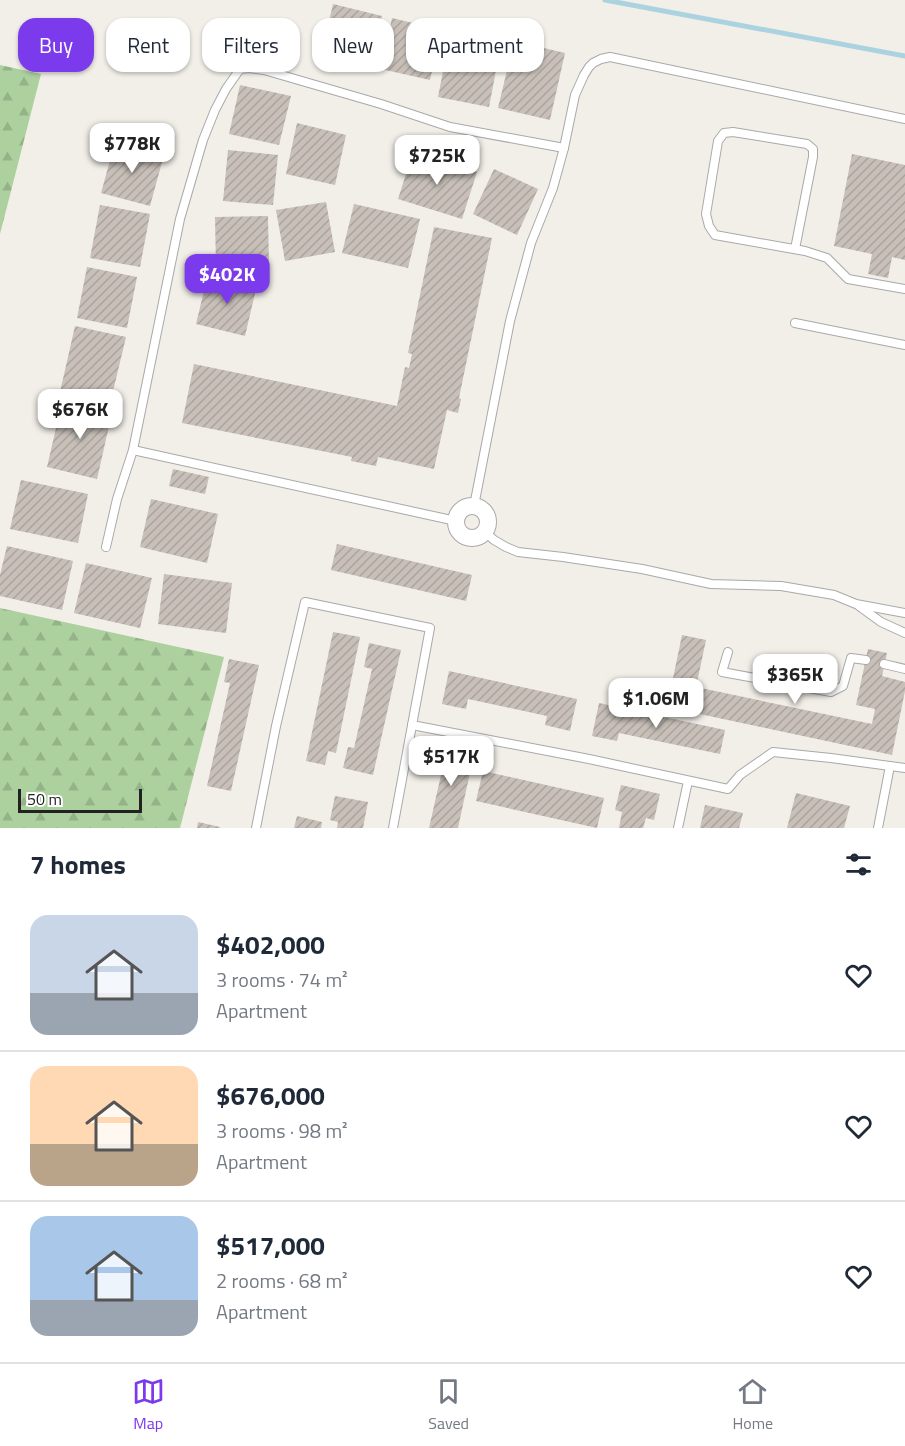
<!DOCTYPE html>
<meta charset="utf-8">
<style>
:root{--surface:#fff;--page:#f2f2f3;--text:#1f2937;--muted:#747a83;--line:#e0e1e3;--accent:#7c3aed}
body{margin:0;font-family:"Titillium Web",sans-serif;background:var(--page);color:var(--text);height:100vh;display:flex;flex-direction:column;font-size:22px;white-space:nowrap}
*{box-sizing:border-box;margin:0}
p{font-size:20px;color:var(--muted)}
.icon{flex:none;width:33px;height:33px;fill:none;stroke:currentColor;stroke-width:2;stroke-linecap:round;stroke-linejoin:round}
.map{position:relative;height:828px;overflow:hidden}
.details{display:flex;flex-direction:column;background:var(--surface);flex:1}
.details>*{flex:none}
.guide{position:absolute;left:18px;top:18px;width:600px;height:54px;display:flex;gap:12px}
.scale{position:absolute;left:18px;bottom:15px;width:124px;box-sizing:border-box;padding-left:6px;border:3px solid #222;border-top:0;font-size:16px;line-height:21px;white-space:nowrap;color:#222;-webkit-text-stroke:4px #fff;paint-order:stroke}
.price{position:absolute;translate:-50% -51px;padding:0 14px;border-radius:12px;background:#fff;color:#222;font-size:20px;line-height:39px;filter:drop-shadow(0 2px 3px #0008)}
.price::after{content:'';position:absolute;left:50%;top:36px;width:18px;height:14px;margin-left:-9px;background:inherit;clip-path:polygon(0 0,100% 0,50% 100%)}
.price.on{background:var(--accent);color:#fff}
ul{padding:0;list-style:none}
li{display:flex;align-items:center;gap:18px;height:150px;padding:0 30px}
li+li{border-top:2px solid var(--line)}
li span{display:grid;place-items:center;flex:none;width:168px;height:120px;border-radius:18px;color:#555}
li>.icon{margin-inline-start:auto}
span .icon{width:72px;height:72px;fill:#fffc;stroke-width:1}
li b{font-size:26px}
h2{display:flex;justify-content:space-between;align-items:center;height:72px;padding:0 30px;font-size:26px}
.tag{padding:0 21px;border-radius:18px;background:var(--surface);box-shadow:0 2px 4px #0004;font-size:21px;line-height:54px}
.tag.on{background:var(--accent);color:#fff}
.tab-bar{display:flex;justify-content:space-around;align-items:center;height:84px;border-top:2px solid var(--line);background:var(--surface);font-size:16px;color:var(--muted)}
.tab-bar a{display:grid;justify-items:center;gap:3px}
.tab-bar .on{color:var(--accent)}
.map>svg:first-child{display:block}
</style>
<div class="map">
<svg width="905" height="828" viewBox="0 0 905 828">
<defs>
<pattern id="forest-firs" width="22" height="20" patternUnits="userSpaceOnUse" patternTransform="scale(1.5)"><rect width="22" height="20" fill="#add19e"/><path d="M5 1l3.5 6h-7zM16 11l3.5 6h-7z" fill="#95b388"/></pattern>
<pattern id="building-hatch" width="6" height="6" patternUnits="userSpaceOnUse" patternTransform="scale(1.5)"><rect width="6" height="6" fill="#c7bfb8"/><path d="M-1 1l2-2M0 6l6-6M5 7l2-2" fill="none" stroke="#aba49e"/></pattern>
</defs>
<rect width="100%" height="100%" fill="#f2efe9"/>
<g fill="url(#forest-firs)">
<path d="M0,65L41,74L0,234Z"/>
<path d="M0,608L224,657L180,828H0Z"/>
</g>
<g fill="none" stroke-linecap="round" stroke-linejoin="round">
<path stroke="#aad3df" stroke-width="5" d="M605,0L905,56"/>
</g>
<g fill="url(#building-hatch)">
<path d="M333,4L382,16L371,67L321,56Z"/>
<path d="M392,18L442,30L430,80L381,69Z"/>
<path d="M451,30L502,39L489,107L438,97Z"/>
<path d="M514,41L565,53L550,120L498,108Z"/>
<path d="M240,85L291,96L279,145L229,134Z"/>
<path d="M297,123L346,135L335,185L286,174Z"/>
<path d="M115,142L164,155L150,206L101,193Z"/>
<path d="M228,150L278,155L273,205L223,201Z"/>
<path d="M413,152L477,172L462,219L398,199Z"/>
<path d="M852,154L905,165V260L892,257L888,278L868,274L872,254L834,246Z"/>
<path d="M494,169L538,189L517,235L473,214Z"/>
<path d="M326,202L335,252L285,261L276,210Z"/>
<path d="M354,204L420,219L408,268L342,253Z"/>
<path d="M100,205L150,214L140,267L90,258Z"/>
<path d="M268,216L269,265L216,267L215,217Z"/>
<path d="M434,227L492,238L459,398L461,399L458,413L447,410L434,469L378,457L376,466L351,461L352,457L182,423L194,364L397,406L405,367L409,368L412,354L408,353Z"/>
<path d="M87,267L137,277L127,328L77,318Z"/>
<path d="M208,274L257,285L245,336L196,324Z"/>
<path d="M75,326L126,337L110,404L60,392Z"/>
<path d="M62,402L112,413L97,479L47,467Z"/>
<path d="M173,469L209,477L205,494L169,486Z"/>
<path d="M21,480L88,494L78,543L10,529Z"/>
<path d="M151,499L218,514L207,563L140,547Z"/>
<path d="M337,544L472,575L466,601L331,570Z"/>
<path d="M7,546L73,561L62,610L0,596V575Z"/>
<path d="M86,563L152,578L140,628L74,613Z"/>
<path d="M164,574L232,583L226,633L158,624Z"/>
<path d="M333,632L360,637L336,753L328,751L325,765L306,761Z"/>
<path d="M682,635L706,640L696,687L872,724L875,709L856,705L868,649L887,653L882,676L905,682V691L892,755L667,707Z"/>
<path d="M369,643L401,650L373,775L343,768L348,747L354,748L372,669L364,667Z"/>
<path d="M229,659L259,665L231,791L207,786L230,683L224,682Z"/>
<path d="M449,671L577,699L570,731L545,725L547,716L468,699L466,709L442,704Z"/>
<path d="M599,703L725,730L720,754L619,733L617,741L592,736Z"/>
<path d="M438,747L474,754L458,828H429L441,775L432,773Z"/>
<path d="M483,771L604,798L597,828L476,801Z"/>
<path d="M621,785L660,794L654,820L646,818L643,828H619L622,812L615,810Z"/>
<path d="M796,793L850,806L844,828H787Z"/>
<path d="M335,796L368,802L363,828H337L338,822L330,820Z"/>
<path d="M705,805L743,813L739,828H700Z"/>
<path d="M297,816L322,822L321,828H294Z"/>
<path d="M198,822L220,827V828H197Z"/>
</g>
<g fill="none" stroke-linecap="round" stroke-linejoin="round">
<defs>
<g id="lane">
<path d="M795,249L813,157V149L807,144L733,132L724,133L718,141L706,214L709,226L715,235L805,251L827,258L848,279L905,289"/>
<path d="M795,323L905,345"/>
<path d="M133,450L456,521"/>
<path d="M474,506L510,321L531,243L553,188L564,148L575,95L584,75L589,67L593,63L601,59L610,57L905,119"/>
<path d="M485,532L494,540L506,547L518,552L563,557L642,569L711,584L781,586L834,595L856,604L905,613"/>
<path d="M106,547L117,499L133,450L180,219L203,140L215,110L226,89L240,69L249,68L264,70L381,104L450,127L564,148"/>
<path d="M859,606L881,622L905,633"/>
<path d="M728,652L722,672L831,692L843,686L851,658L866,660"/>
<path d="M884,664L905,669"/>
<path d="M412,725L589,759L728,789L740,775L773,752L831,758L905,768"/>
<path d="M256,828L276,726L305,602L430,628L393,828"/>
<path d="M678,828L688,781"/>
<path d="M878,828L890,766"/>
</g>
<circle id="street" cx="472" cy="522" r="16"/>
</defs>
<use href="#lane" stroke="#a9a9a9" stroke-width="10"/>
<use href="#street" stroke="#a9a9a9" stroke-width="18"/>
<use href="#lane" stroke="#fff" stroke-width="8"/>
<use href="#street" stroke="#fff" stroke-width="16"/>
</g>
</svg>
<div class="scale">50 m</div>
<b class="price" style="left:132px;top:174px">$778K</b>
<b class="price" style="left:437px;top:186px">$725K</b>
<b class="price on" style="left:227px;top:305px">$402K</b>
<b class="price" style="left:80px;top:440px">$676K</b>
<b class="price" style="left:795px;top:705px">$365K</b>
<b class="price" style="left:656px;top:729px">$1.06M</b>
<b class="price" style="left:451px;top:787px">$517K</b>
<div class="guide">
<a class="tag on">Buy</a>
<a class="tag">Rent</a>
<a class="tag">Filters</a>
<a class="tag">New</a>
<a class="tag">Apartment</a>
</div>
</div>
<section class="details">
<h2>7 homes<svg class="icon" aria-label="filters" viewBox="0 0 24 24"><path d="M4 7h16M4 17h16"/><circle cx="9" cy="7" r="2"/><circle cx="15" cy="17" r="2"/></svg></h2>
<ul>
<li><span style="background:linear-gradient(#c9d6e8 65%,#9aa5b1 0)"><svg class="icon" aria-label="home" viewBox="0 0 24 24"><path d="M3 11l9-7 9 7M6 9v11h12V9"/></svg></span><div><b>$402,000</b><p>3 rooms · 74 m²</p><p>Apartment</p></div><svg class="icon" aria-label="heart" viewBox="0 0 24 24"><path d="M12 20l-8-8c-3-5 5-10 8-4 3-6 11-1 8 4z"/></svg></li>
<li><span style="background:linear-gradient(#ffd9b3 65%,#b9a48a 0)"><svg class="icon" aria-label="home" viewBox="0 0 24 24"><path d="M3 11l9-7 9 7M6 9v11h12V9"/></svg></span><div><b>$676,000</b><p>3 rooms · 98 m²</p><p>Apartment</p></div><svg class="icon" aria-label="heart" viewBox="0 0 24 24"><path d="M12 20l-8-8c-3-5 5-10 8-4 3-6 11-1 8 4z"/></svg></li>
<li><span style="background:linear-gradient(#a9c7e8 70%,#9aa5b1 0)"><svg class="icon" aria-label="home" viewBox="0 0 24 24"><path d="M3 11l9-7 9 7M6 9v11h12V9"/></svg></span><div><b>$517,000</b><p>2 rooms · 68 m²</p><p>Apartment</p></div><svg class="icon" aria-label="heart" viewBox="0 0 24 24"><path d="M12 20l-8-8c-3-5 5-10 8-4 3-6 11-1 8 4z"/></svg></li>
</ul>
</section>
<nav class="tab-bar">
<a class="on"><svg class="icon" aria-label="map" viewBox="0 0 24 24"><path d="M3 6l6-2 6 2 6-2v14l-6 2-6-2-6 2zM9 4v14M15 6v14"/></svg>Map</a>
<a><svg class="icon" aria-label="saved" viewBox="0 0 24 24"><path d="M7 4h10v16l-5-4-5 4z"/></svg>Saved</a>
<a><svg class="icon" aria-label="home" viewBox="0 0 24 24"><path d="M3 11l9-7 9 7M6 9v11h12V9"/></svg>Home</a>
</nav>
